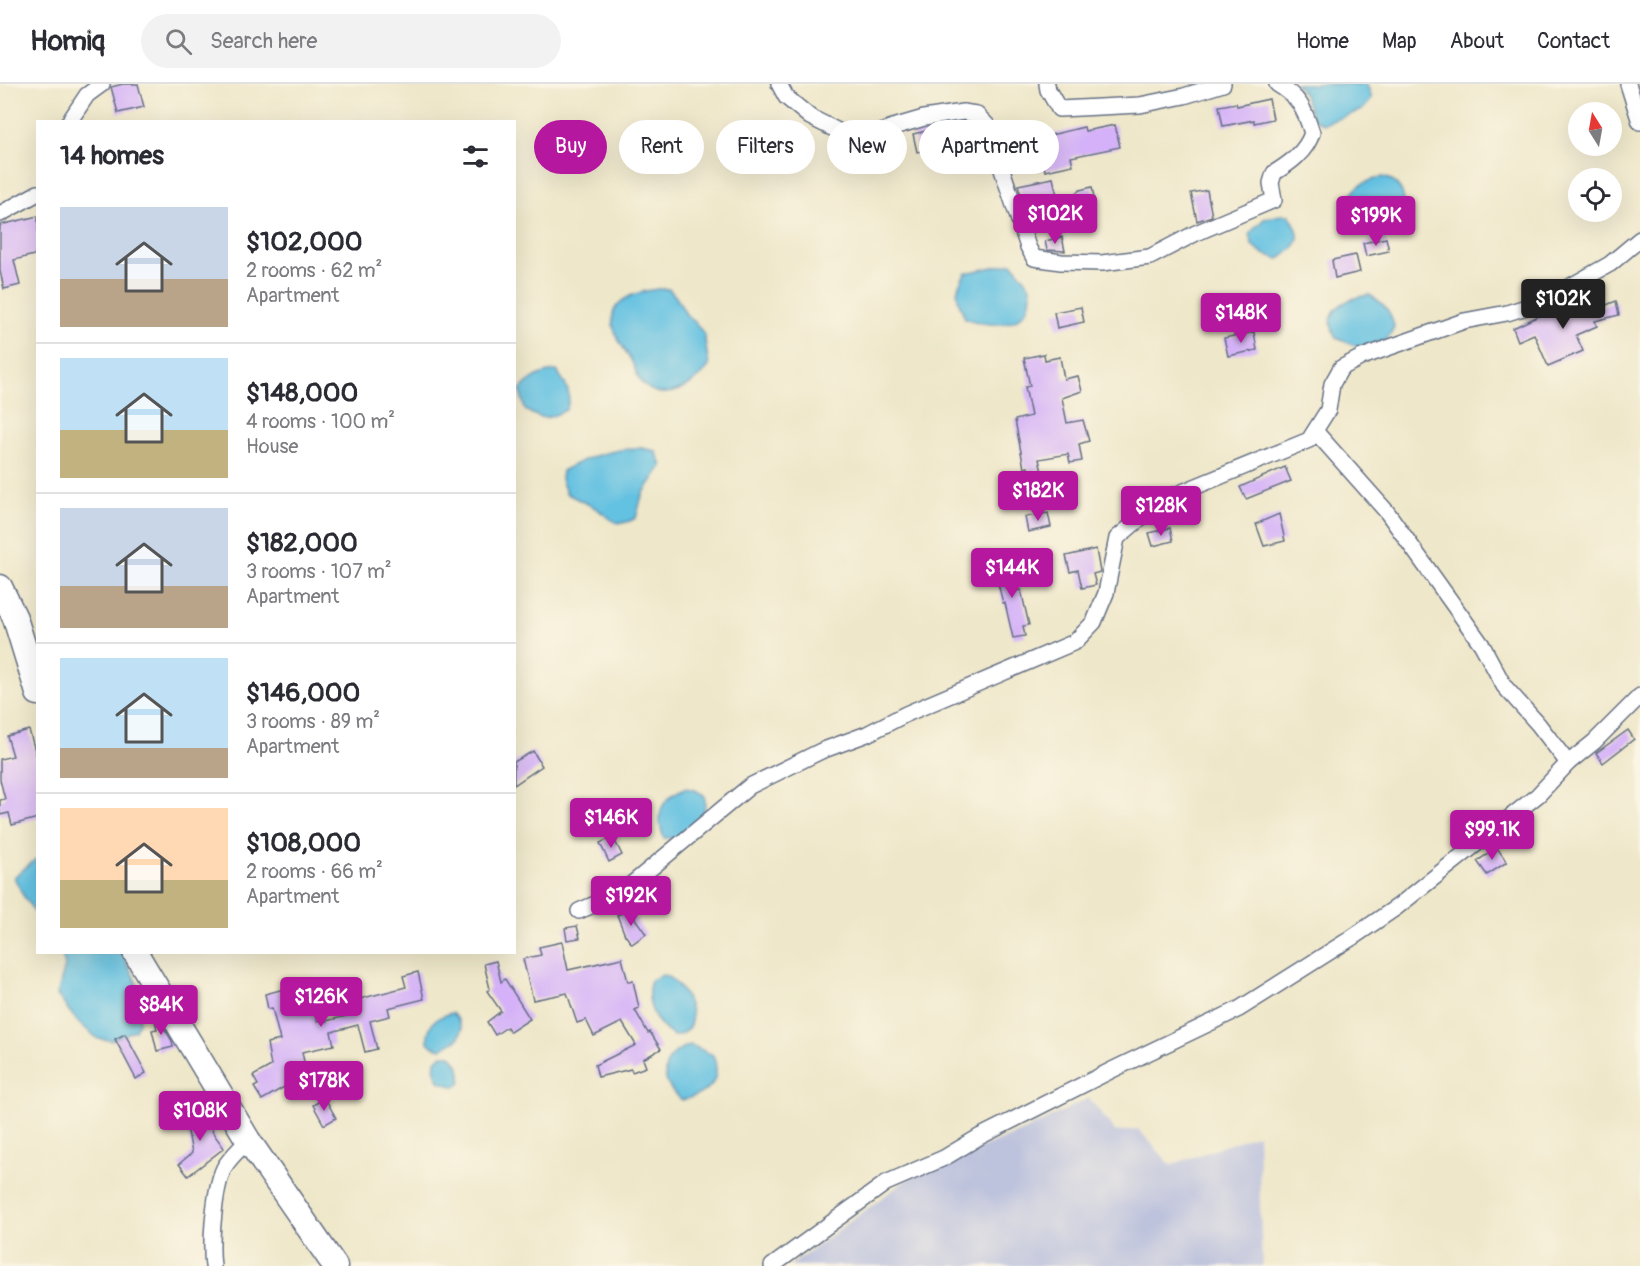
<!DOCTYPE html>
<meta charset="utf-8">
<style>
:root{--surface:#fff;--page:#f2f2f3;--text:#2b2b33;--muted:#7c7c81;--line:#e1e1e2;--accent:#b5179e}
body{margin:0;font-family:Pangolin,sans-serif;background:var(--page);color:var(--text);height:100vh;display:flex;flex-direction:column;font-size:22px;white-space:nowrap}
*{box-sizing:border-box;margin:0}
p{font-size:20px;color:var(--muted)}
.icon{flex:none;width:33px;height:33px;fill:none;stroke:currentColor;stroke-width:2;stroke-linecap:round;stroke-linejoin:round}
.map{position:relative;flex:1;overflow:hidden}
.drawer{position:absolute;left:36px;top:36px;width:480px;height:834px;display:flex;flex-direction:column;background:var(--surface);border-radius:0px;box-shadow:0 6px 24px #0002}
.drawer>*{flex:none}
.hud{position:absolute;left:534px;top:36px;width:570px;height:54px;display:flex;gap:12px}
.needle{width:39px;rotate:349deg}
.buttons{position:absolute;left:1568px;top:18px;display:grid;gap:12px}
.buttons a{display:grid;place-items:center;width:54px;height:54px;border-radius:50%;background:var(--surface);box-shadow:0 6px 24px #0002;font-size:30px}
.price{position:absolute;translate:-50% -51px;padding:0 14px;border-radius:6px;background:var(--accent);color:#fff;font-size:20px;line-height:39px;filter:drop-shadow(0 2px 3px #0008)}
.price::after{content:'';position:absolute;left:50%;top:36px;width:18px;height:14px;margin-left:-9px;background:inherit;clip-path:polygon(0 0,100% 0,50% 100%)}
.price.selected{background:#222;color:#fff}
ul{padding:0;list-style:none}
li{display:flex;align-items:center;gap:18px;height:150px;padding:0 24px}
li+li{border-top:2px solid var(--line)}
li span{display:grid;place-items:center;flex:none;width:168px;height:120px;border-radius:0px;color:#555}
li>.icon{margin-inline-start:auto}
span .icon{width:72px;height:72px;fill:#fffc;stroke-width:1}
li b{font-size:26px}
h2{display:flex;justify-content:space-between;align-items:center;height:72px;padding:0 24px;font-size:26px}
.tag{padding:0 21px;border-radius:27px;background:var(--surface);box-shadow:0 6px 24px #0002;font-size:21px;line-height:54px}
.tag.selected{background:var(--accent);color:#fff}
header{display:flex;align-items:center;gap:36px;box-sizing:border-box;height:84px;padding:0 30px;background:var(--surface);border-bottom:2px solid var(--line)}
header strong{font-size:28px}
nav{display:flex;gap:33px;margin-inline-start:auto;font-size:21px}
.search{width:420px;height:54px;background:var(--page);display:flex;align-items:center;gap:15px;box-sizing:border-box;padding:0 21px;border-radius:33px;color:var(--muted);font-size:22px}
.map>svg:first-child{display:block}
</style>
<header>
<strong>Homiq</strong>
<div class="search"><svg class="icon" aria-label="search" viewBox="0 0 24 24"><circle cx="10" cy="10" r="6"/><path d="M15 15l6 6"/></svg>Search here</div>
<nav><a>Home</a><a>Map</a><a>About</a><a>Contact</a></nav>
</header>
<div class="map">
<svg width="1640" height="1182" viewBox="0 0 1640 1182">
<rect width="100%" height="100%" fill="#fcf5e5"/>
<filter id="ink" filterUnits="userSpaceOnUse"><feTurbulence type="fractalNoise" baseFrequency=".0167" numOctaves="2"/><feDisplacementMap in="SourceGraphic" scale="12" xChannelSelector="R" yChannelSelector="G"/><feConvolveMatrix kernelMatrix="1 2 1 2 8 2 1 2 1" color-interpolation-filters="sRGB"/></filter>
<filter id="wash" filterUnits="userSpaceOnUse"><feTurbulence type="fractalNoise" baseFrequency=".008" numOctaves="4" result="noise"/><feDisplacementMap in="SourceGraphic" scale="24" xChannelSelector="R" yChannelSelector="G"/><feGaussianBlur stdDeviation="1.35" result="paint"/><feColorMatrix in="noise" values="0 0 0 0 0 0 0 0 0 0 0 0 0 0 0 0 0 1.4 0 .05"/><feComposite in="paint" operator="in"/></filter>
<g filter="url(#wash)">
<rect width="100%" height="100%" fill="#eee7c9"/>
<path fill="#bec3dd" d="M1089,1014L1116,1048L1138,1045L1171,1081L1258,1050L1262,1182H790L909,1094L1023,1047Z"/>
<g fill="#63c1e1" stroke="#3f78a0" stroke-width="1.5">
<path d="M1296,0H1367L1372,15L1362,26L1323,40L1313,34L1303,9Z"/>
<path d="M1383,93C1386,94 1390,95 1392,97C1406,105 1409,130 1397,139C1388,146 1379,148 1369,149C1361,142 1358,136 1353,126C1344,104 1366,97 1383,93Z"/>
<path d="M1281,131H1289C1304,152 1301,161 1279,175L1264,170L1252,161L1250,149L1264,135Z"/>
<path d="M1012,179C1017,186 1027,195 1030,203C1031,208 1031,217 1029,221C1018,246 987,242 965,234C957,213 952,209 966,189Z"/>
<path d="M658,205H669L676,213L687,232L695,238L704,250L709,282C695,301 663,322 642,299C636,292 635,282 630,274C625,266 619,259 616,250C602,218 633,208 658,205Z"/>
<path d="M1370,211C1383,220 1391,227 1394,243L1386,257L1363,265L1336,254C1321,226 1345,214 1370,211Z"/>
<path d="M557,287C566,301 573,309 566,326C547,335 544,337 525,326L520,306C530,294 541,288 557,287Z"/>
<path d="M641,364L656,367L662,382L642,411L636,434C615,445 614,436 597,425C587,419 576,415 566,409L561,395L562,387C586,373 612,365 641,364Z"/>
<path d="M685,704L695,706L704,711C709,731 696,741 683,755L664,754C654,730 661,714 685,704Z"/>
<path d="M37,774V832L23,811L14,793Z"/>
<path d="M62,869H122L139,904V938L135,946L112,956L98,955L77,937L57,911L65,882Z"/>
<path d="M663,891C680,894 711,945 674,952C655,941 644,918 651,896Z"/>
<path d="M452,929L457,934L462,945L458,955L441,965L432,962L428,958C427,940 435,933 452,929Z"/>
<path d="M691,961L713,971C723,999 707,1010 682,1016C656,998 661,969 691,961Z"/>
<path d="M443,971H451C458,980 464,988 460,1000L455,1003L440,998C434,987 430,978 443,971Z"/>
</g>
<g id="blocks">
<g fill="#d4b1f8">
<path d="M123,0H138L144,23L118,29L111,3Z"/>
<path d="M1269,15L1273,35L1254,39V36L1223,42L1219,22L1236,19L1237,22Z"/>
<path d="M963,38H966L968,46L971,45L974,57L917,68L913,50Z"/>
<path d="M1115,41L1120,63L1071,73L1073,81L1045,87L1038,54L1084,43L1085,47Z"/>
<path d="M1053,94L1059,120L1080,106L1092,103L1094,114L1062,136L1045,111L1022,114L1018,101Z"/>
<path d="M1207,106L1212,132L1197,137L1191,109Z"/>
<path d="M38,132V170L14,176L20,201L4,205L0,187V141Z"/>
<path d="M1062,153L1065,167L1047,166L1045,157Z"/>
<path d="M1386,154L1389,167L1366,172L1363,159Z"/>
<path d="M1356,171L1360,188L1335,194L1332,176Z"/>
<path d="M1616,217L1619,231L1595,237L1597,242L1576,251L1583,267L1548,282L1534,250L1518,257L1513,244L1543,230L1577,221L1580,232Z"/>
<path d="M1081,223L1084,238L1057,244L1054,228Z"/>
<path d="M1254,248L1257,266L1228,272L1224,254Z"/>
<path d="M1044,270L1045,276L1060,273L1064,295L1078,292L1082,307L1062,314L1067,339L1083,336L1089,357L1079,360L1082,377L1070,379L1068,370L1039,375L1042,388L1029,391L1028,383L1024,384L1015,336L1031,332L1025,303L1030,302L1024,274Z"/>
<path d="M1285,383L1291,397L1246,415L1240,403Z"/>
<path d="M1048,429L1051,443L1028,448L1025,433Z"/>
<path d="M1279,430L1285,457L1264,462L1256,440Z"/>
<path d="M1170,444L1173,457L1153,462L1149,449Z"/>
<path d="M1096,465L1100,488L1093,490L1096,501L1082,504L1078,486L1070,488L1066,472Z"/>
<path d="M1009,476L1016,507L1021,506L1029,541L1023,542L1025,552L1013,554L1005,519H1003L993,480Z"/>
<path d="M29,646L38,677V734L12,741L9,729L0,731V716L5,715L0,696V675L13,672L7,652Z"/>
<path d="M1628,646L1634,655L1603,679L1596,669Z"/>
<path d="M533,667L542,682L514,701V678Z"/>
<path d="M613,753L622,771L609,778L600,759Z"/>
<path d="M1497,764L1507,778L1487,791L1477,777Z"/>
<path d="M629,826L646,850L632,860L625,851L617,831Z"/>
<path d="M577,842L580,854L567,856L565,844Z"/>
<path d="M562,858L568,886L622,874L628,898L633,897L639,924L635,926L648,949L650,948L661,965L643,975L646,983L632,988L631,985L598,993L595,981L636,961L622,938L594,952L586,936L577,939L567,909L533,916L523,875L541,871L539,863Z"/>
<path d="M496,877L501,898L505,895L530,935L510,948L507,943L495,951L487,938L501,927L487,907L490,905L484,880Z"/>
<path d="M418,888L424,915L388,924L390,932L370,937L377,965L365,968L358,941L331,948L334,961L302,968L306,987L295,989L298,995L262,1016L254,1003L258,1001L253,992L271,982L267,959L280,956L272,924L268,925L265,910L307,899L317,937L322,936V938L347,932L344,919L406,903L403,892Z"/>
<path d="M152,924L172,957L173,963L157,967L152,946L157,945Z"/>
<path d="M125,950L146,989L136,995L115,955Z"/>
<path d="M325,1014L336,1034L324,1041L313,1021Z"/>
<path d="M207,1027L213,1049L224,1064L188,1092L179,1080L192,1069L185,1032Z"/>
</g>
</g>
</g>
<g filter="url(#ink)">
<use href="#blocks" fill-opacity="0" stroke="#656f83" stroke-width="1.5"/>
<g fill="none" stroke-linecap="round" stroke-linejoin="round">
<defs>
<g id="minor">
<path d="M779,0L786,13L810,33L846,51L878,50L890,44L924,34L963,28L976,30L987,41L1028,163L1034,174L1061,178L1102,179L1150,173L1196,149L1274,116L1271,99L1274,89C1290,79 1306,68 1312,49C1304,24 1300,14 1277,0"/>
<path d="M1047,0L1048,6L1059,25L1140,21L1184,12L1223,0"/>
<path d="M1628,0L1640,38"/>
<path d="M69,38L87,11L102,0"/>
<path d="M0,130L38,109"/>
<path d="M1315,347L1387,428L1482,561L1504,602L1538,640L1568,679"/>
<path d="M579,827L621,809L750,702L821,667L867,650L906,630L1075,558L1094,538L1106,509L1117,454L1143,432L1175,411L1309,356L1328,326L1332,300L1341,284L1362,273L1464,237L1507,229L1542,218L1610,180L1640,155"/>
<path d="M213,1182C210,1159 214,1105 224,1084C229,1074 241,1064 248,1056"/>
<path d="M772,1182L886,1099L944,1074L979,1053L1112,986L1239,925L1350,855L1397,823L1538,711L1568,679L1594,658L1640,612"/>
</g>
<g id="primary">
<path d="M0,503L15,534L38,609"/>
<path d="M135,868L248,1056L335,1182"/>
</g>
</defs>
<use href="#minor" stroke="#656f83" stroke-width="18"/>
<use href="#primary" stroke="#656f83" stroke-width="27"/>
<use href="#minor" stroke="#fff" stroke-width="15"/>
<use href="#primary" stroke="#fff" stroke-width="24"/>
</g>
</g>
</svg>
<div class="buttons">
<a><svg class="needle" viewBox="-14 -14 28 28"><path d="M0-13l5 13h-10z" fill="#e53935"/><path d="M0 13l5-13h-10z" fill="#7c7c81"/></svg></a>
<a><svg class="icon" aria-label="locate" viewBox="0 0 24 24"><circle cx="12" cy="12" r="6"/><path d="M12 2v4M12 18v4M2 12h4M18 12h4"/></svg></a>
</div>
<b class="price" style="left:1055px;top:161px">$102K</b>
<b class="price" style="left:1376px;top:163px">$199K</b>
<b class="price selected" style="left:1563px;top:246px">$102K</b>
<b class="price" style="left:1241px;top:260px">$148K</b>
<b class="price" style="left:1038px;top:438px">$182K</b>
<b class="price" style="left:1161px;top:453px">$128K</b>
<b class="price" style="left:1012px;top:515px">$144K</b>
<b class="price" style="left:611px;top:765px">$146K</b>
<b class="price" style="left:1492px;top:777px">$99.1K</b>
<b class="price" style="left:631px;top:843px">$192K</b>
<b class="price" style="left:321px;top:944px">$126K</b>
<b class="price" style="left:161px;top:952px">$84K</b>
<b class="price" style="left:324px;top:1028px">$178K</b>
<b class="price" style="left:200px;top:1058px">$108K</b>
<div class="hud">
<a class="tag selected">Buy</a>
<a class="tag">Rent</a>
<a class="tag">Filters</a>
<a class="tag">New</a>
<a class="tag">Apartment</a>
</div>
<section class="drawer">
<h2>14 homes<svg class="icon" aria-label="filters" viewBox="0 0 24 24"><path d="M4 7h16M4 17h16"/><circle cx="9" cy="7" r="2"/><circle cx="15" cy="17" r="2"/></svg></h2>
<ul>
<li><span style="background:linear-gradient(#c9d6e8 60%,#b9a48a 0)"><svg class="icon" aria-label="home" viewBox="0 0 24 24"><path d="M3 11l9-7 9 7M6 9v11h12V9"/></svg></span><div><b>$102,000</b><p>2 rooms · 62 m²</p><p>Apartment</p></div></li>
<li><span style="background:linear-gradient(#bfe0f5 60%,#c2b280 0)"><svg class="icon" aria-label="home" viewBox="0 0 24 24"><path d="M3 11l9-7 9 7M6 9v11h12V9"/></svg></span><div><b>$148,000</b><p>4 rooms · 100 m²</p><p>House</p></div></li>
<li><span style="background:linear-gradient(#c9d6e8 65%,#b9a48a 0)"><svg class="icon" aria-label="home" viewBox="0 0 24 24"><path d="M3 11l9-7 9 7M6 9v11h12V9"/></svg></span><div><b>$182,000</b><p>3 rooms · 107 m²</p><p>Apartment</p></div></li>
<li><span style="background:linear-gradient(#bfe0f5 75%,#b9a48a 0)"><svg class="icon" aria-label="home" viewBox="0 0 24 24"><path d="M3 11l9-7 9 7M6 9v11h12V9"/></svg></span><div><b>$146,000</b><p>3 rooms · 89 m²</p><p>Apartment</p></div></li>
<li><span style="background:linear-gradient(#ffd9b3 60%,#c2b280 0)"><svg class="icon" aria-label="home" viewBox="0 0 24 24"><path d="M3 11l9-7 9 7M6 9v11h12V9"/></svg></span><div><b>$108,000</b><p>2 rooms · 66 m²</p><p>Apartment</p></div></li>
</ul>
</section>
</div>
